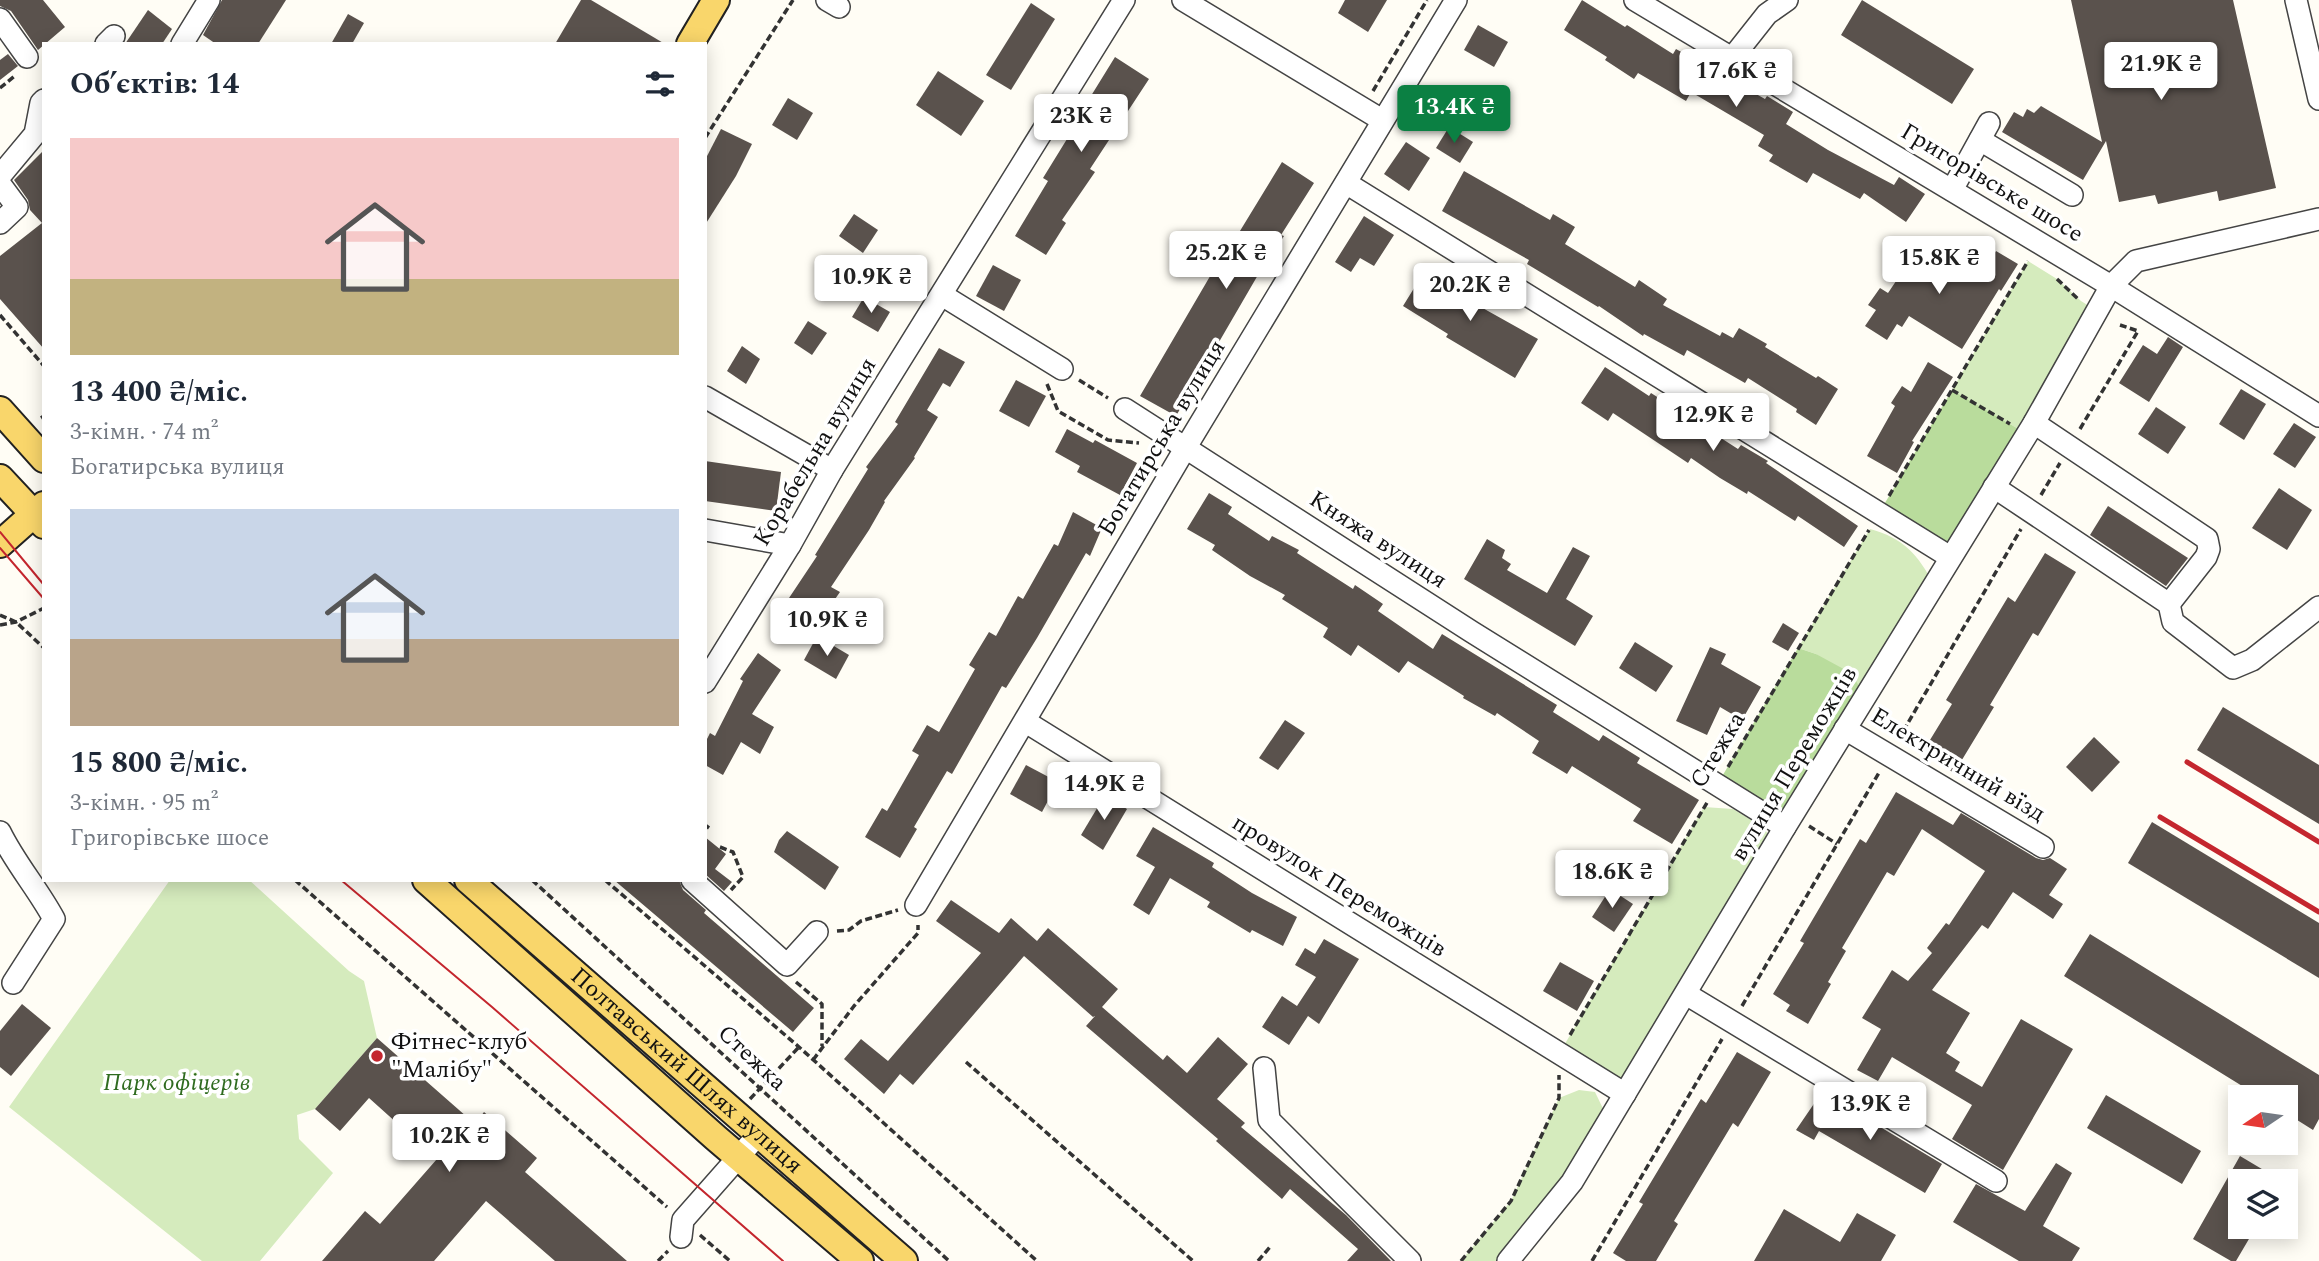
<!DOCTYPE html>
<html lang="uk">
<meta charset="utf-8">
<style>
:root{--surface:#fff;--page:#f6f6f7;--text:#1f2937;--muted:#747a83;--accent:#0b8043}
body{margin:0;font-family:Spectral,serif;background:var(--page);color:var(--text);height:100vh;display:flex;flex-direction:column;font-size:26px;white-space:nowrap}
*{box-sizing:border-box;margin:0}
p{font-size:23px;color:var(--muted)}
.icon{flex:none;width:38px;height:38px;fill:none;stroke:currentColor;stroke-width:2;stroke-linecap:round;stroke-linejoin:round}
.map{position:relative;flex:1;overflow:hidden}
.sheet{position:absolute;left:42px;top:42px;width:665px;height:840px;display:flex;flex-direction:column;background:var(--surface);border-radius:0px;box-shadow:0 4px 18px #0003}
.sheet>*{flex:none}
.needle{width:46px;rotate:257deg}
.fabs{position:absolute;left:2228px;top:1085px;display:grid;gap:14px}
.fabs a{display:grid;place-items:center;width:70px;height:70px;border-radius:0px;background:var(--surface);box-shadow:0 4px 18px #0003;font-size:35px}
.price{position:absolute;translate:-50% -60px;padding:0 16px;border-radius:7px;background:#fff;color:#222;font-size:23px;line-height:46px;filter:drop-shadow(0 2px 4px #0008)}
.price::after{content:'';position:absolute;left:50%;top:42px;width:21px;height:16px;margin-left:-10px;background:inherit;clip-path:polygon(0 0,100% 0,50% 100%)}
.price.current{background:var(--accent);color:#fff}
ul{padding:0;list-style:none}
li{display:grid;align-content:center;gap:14px;height:371px;padding:0 28px}
li span{display:grid;place-items:center;height:217px;border-radius:0px;color:#555}
li>.icon{margin-inline-start:auto}
span .icon{width:126px;height:126px;fill:#fffc;stroke-width:1}
li b{font-size:30px}
h2{display:flex;justify-content:space-between;align-items:center;height:84px;padding:0 28px;font-size:30px}
.map>svg:first-child{display:block}
</style>
<div class="map">
<svg width="2319" height="1261" viewBox="0 0 2319 1261">
<rect width="100%" height="100%" fill="#fffdf5"/>
<g fill="#d5ebbd">
<path d="M2028,261L2057,279L2081,301L2097,311L2027,434L1952,390Z"/>
<path d="M1870,529C1903,538 1918,554 1934,585L1865,696L1816,654L1798,648Z"/>
<path d="M1704,807L1733,809L1763,827L1775,844L1637,1074L1607,1083L1559,1054Z"/>
<path d="M170,880H249L349,971L364,981L377,1038L315,1109L297,1115L299,1139L333,1173L260,1261H202L9,1107Z"/>
<path d="M1579,1090L1595,1092L1609,1121L1508,1261H1461L1511,1201L1559,1098Z"/>
</g>
<g fill="#b9dc9c">
<path d="M1952,390L2027,434L1950,557L1879,513Z"/>
<path d="M1798,648L1816,654L1851,673L1865,696L1785,827L1717,785Z"/>
</g>
<g fill="#5a524d">
<path d="M0,0H43L65,27L38,50L11,11L0,6Z"/>
<path d="M222,0H286L258,44H216L203,35Z"/>
<path d="M581,0H591L665,44H555Z"/>
<path d="M1345,0H1387L1368,32L1338,13Z"/>
<path d="M1582,0L1625,27L1627,25L1673,54L1676,49L1765,99L1767,96L1793,112L1786,124L1828,150L1894,185L1899,177L1925,194L1906,222L1864,193L1860,199L1813,173L1807,183L1769,161L1773,155L1758,146L1764,135L1691,92L1686,101L1638,73L1634,79L1605,60L1607,57L1564,30Z"/>
<path d="M1862,0L1974,69L1952,104L1841,35Z"/>
<path d="M2071,0H2233L2276,188L2219,201L2217,191L2158,204L2155,195L2119,202L2106,141L2083,180L2002,132L2014,112L2023,117L2027,109L2034,113L2041,106L2102,142Z"/>
<path d="M1031,3L1055,19L1011,90L986,75Z"/>
<path d="M148,10L172,29L162,44H125Z"/>
<path d="M348,14L364,23L352,44H331Z"/>
<path d="M1478,25L1508,42L1494,67L1464,50Z"/>
<path d="M8,54L18,66L0,80V60Z"/>
<path d="M1115,57L1149,79L1090,169L1095,172L1062,220L1066,223L1046,255L1015,236L1048,181L1043,178L1067,139L1065,138Z"/>
<path d="M938,71L984,101L961,136L916,105Z"/>
<path d="M788,98L813,113L797,140L772,125Z"/>
<path d="M1449,127L1473,142L1460,163L1436,148Z"/>
<path d="M721,129L752,144L736,176L705,225V160Z"/>
<path d="M1406,142L1430,158L1409,191L1384,174Z"/>
<path d="M44,150V349L0,299V256L42,223L30,210L28,200L14,180Z"/>
<path d="M1282,162L1314,183L1281,235L1284,236L1264,269L1262,268L1176,416L1140,396L1216,266L1218,267Z"/>
<path d="M1464,171L1550,220L1553,214L1575,227L1565,244L1635,287L1639,280L1667,299L1663,305L1720,336L1722,332L1733,338L1739,328L1767,344L1765,347L1816,378L1818,376L1838,389L1816,425L1796,412L1797,409L1748,378L1745,383L1687,350L1684,356L1644,334L1643,336L1599,306L1598,307L1527,264L1529,260L1442,211Z"/>
<path d="M854,214L878,230L863,253L839,236Z"/>
<path d="M1364,216L1394,235L1374,266L1360,258L1351,272L1335,262Z"/>
<path d="M1923,241L1948,258L1945,262L1976,281L1996,251L2018,264L2001,291L1999,289L1962,349L1909,316L1902,327L1897,324L1887,340L1865,326L1876,310L1868,305L1880,288L1888,293Z"/>
<path d="M1429,264L1459,283L1454,292L1538,339L1515,378L1446,337L1448,334L1403,306Z"/>
<path d="M993,265L1021,280L1004,311L976,296Z"/>
<path d="M864,297L890,312L878,332L852,317Z"/>
<path d="M808,321L827,333L812,355L794,343Z"/>
<path d="M2168,337L2183,347L2149,402L2119,383L2143,345L2157,354Z"/>
<path d="M742,346L760,359L746,384L727,371Z"/>
<path d="M939,348L965,362L950,387L943,383L927,410L938,417L914,457L915,458L884,501L885,502L869,530L831,587L840,592L819,622L787,601L817,556L815,555L868,469L866,467L898,424L895,422Z"/>
<path d="M1928,362L1953,377L1912,441L1914,442L1897,473L1867,456L1895,406L1891,403L1902,386L1911,392Z"/>
<path d="M1605,367L1649,396L1651,393L1738,449L1741,445L1768,461L1766,463L1858,526L1844,547L1798,516L1795,521L1748,491L1747,494L1720,478L1691,458L1688,463L1613,413L1608,421L1581,403Z"/>
<path d="M1016,380L1046,396L1029,427L999,411Z"/>
<path d="M2241,389L2266,404L2244,440L2219,424Z"/>
<path d="M2156,407L2186,427L2168,454L2138,434Z"/>
<path d="M2294,423L2316,437L2295,468L2273,454Z"/>
<path d="M1067,429L1093,443L1095,440L1137,463L1120,495L1077,472L1080,466L1055,452Z"/>
<path d="M705,461L781,472L776,511L705,501Z"/>
<path d="M2279,488L2312,510L2287,550L2252,528Z"/>
<path d="M1209,493L1232,507L1228,514L1269,541L1272,536L1299,550L1297,553L1353,589L1355,585L1383,604L1378,611L1433,649L1442,634L1557,705L1553,712L1599,741L1603,735L1640,758L1637,763L1699,800L1672,844L1633,821L1641,809L1572,766L1567,774L1532,753L1539,741L1497,713L1495,716L1463,698L1464,696L1408,661L1399,673L1358,645L1351,656L1323,637L1328,628L1282,599L1285,595L1250,576L1212,550L1215,545L1187,529Z"/>
<path d="M2108,506L2188,558L2166,586L2090,535Z"/>
<path d="M1073,512L1102,528L1090,556L1086,553L1037,638L1006,688L1002,686L952,774L947,771L914,827L917,829L900,858L865,837L882,808L887,811L919,755L912,751L927,725L939,732L975,669L969,665L989,632L996,636L1018,596L1023,599L1054,544L1058,546Z"/>
<path d="M1487,539L1505,550L1502,558L1511,564L1507,570L1547,593L1573,547L1590,556L1566,599L1593,616L1575,646L1464,579Z"/>
<path d="M2045,553L2076,572L2038,636L2033,633L1990,705L1994,707L1954,773L1922,753L1952,704L1946,700L2008,597L2015,602Z"/>
<path d="M1783,623L1799,633L1788,651L1772,642Z"/>
<path d="M817,636L849,655L836,679L804,660Z"/>
<path d="M1635,642L1673,666L1656,692L1619,668Z"/>
<path d="M1710,647L1726,654L1721,664L1761,687L1742,720L1720,707L1707,735L1676,721Z"/>
<path d="M758,653L781,670L752,714L774,727L760,754L741,742L723,775L705,765V743L710,733L715,736L743,681L740,679Z"/>
<path d="M2223,707L2319,765V824L2197,750Z"/>
<path d="M1285,720L1305,733L1278,770L1259,758Z"/>
<path d="M2094,737L2120,762L2092,792L2066,767Z"/>
<path d="M1026,765L1058,782L1042,812L1010,794Z"/>
<path d="M1896,792L1953,825L1961,813L2036,858L2043,860L2050,858L2067,869L2049,895L2063,904L2053,919L2013,892L1988,929L1982,925L1932,990L1970,1013L1946,1053L1960,1062L1955,1071L1982,1087L2021,1019L2073,1049L2003,1170L1952,1139L1972,1105L1892,1057L1878,1081L1857,1070L1881,1029L1862,1018L1892,970L1908,981L1932,953L1927,948L1946,923L1949,925L1985,871L1922,829L1894,876L1887,872L1842,948L1846,951L1828,982L1831,984L1808,1024L1786,1011L1790,1005L1773,994L1804,943L1800,941L1860,839L1866,843Z"/>
<path d="M1105,795L1127,809L1103,850L1081,835Z"/>
<path d="M2152,822L2319,923V978L2128,863Z"/>
<path d="M1153,827L1214,863L1212,867L1252,893L1297,917L1283,946L1252,930L1250,933L1207,907L1210,902L1170,878L1149,915L1133,905L1155,867L1136,856Z"/>
<path d="M787,831L839,867L825,890L774,852L779,840Z"/>
<path d="M705,837L726,854L715,869L732,882L724,891L705,874Z"/>
<path d="M614,880H679L683,890L706,910L704,913L814,1008L793,1032Z"/>
<path d="M1610,889L1633,904L1614,932L1592,917Z"/>
<path d="M951,900L999,933L1011,918L1037,941L1048,928L1118,989L1102,1007L1163,1060L1167,1055L1187,1073L1218,1037L1248,1064L1217,1099L1245,1123L1241,1127L1346,1215L1391,1261H1347L1358,1249L1290,1189L1282,1199L1216,1141L1218,1139L1086,1026L1095,1016L1093,1017L1024,956L913,1085L900,1074L884,1094L844,1059L861,1039L888,1061L981,953L936,921Z"/>
<path d="M2090,934L2319,1075V1119L2313,1130L2286,1113V1097H2260L2064,976Z"/>
<path d="M1324,939L1359,959L1319,1024L1308,1016L1289,1045L1262,1027L1282,996L1297,1006L1316,977L1295,965L1305,948L1315,954Z"/>
<path d="M1560,962L1594,981L1577,1011L1543,991Z"/>
<path d="M22,1004L51,1028L11,1076L0,1067V1031Z"/>
<path d="M377,1038L475,1124L484,1112L537,1158L525,1172L627,1261H555L486,1201L434,1261H322L365,1211L380,1224L437,1159L369,1098L340,1131L315,1109Z"/>
<path d="M1737,1052L1771,1072L1738,1127L1733,1123L1674,1221L1678,1224L1656,1261H1626L1613,1253L1643,1204L1639,1202L1701,1099L1706,1103Z"/>
<path d="M1822,1092L1942,1164L1925,1193L1819,1131L1814,1140L1796,1130Z"/>
<path d="M2106,1095L2201,1151L2182,1184L2087,1128Z"/>
<path d="M2240,1156L2282,1181H2240V1227H2256L2236,1261H2231L2193,1239Z"/>
<path d="M2056,1163L2072,1173L2043,1226L2080,1248L2072,1261H2019L1953,1222L1976,1184L2025,1211Z"/>
<path d="M1784,1209L1840,1242L1857,1213L1896,1235L1881,1261H1754Z"/>
</g>
<g fill="none" stroke-linecap="round" stroke-linejoin="round">
<defs>
<g id="minor">
<path d="M827,0L839,7"/>
<path d="M1183,0L1382,120"/>
<path d="M1635,0L2111,286L2319,416"/>
<path d="M2296,0L2319,99"/>
<path d="M0,19L27,57"/>
<path d="M106,44L114,36"/>
<path d="M182,44L209,0"/>
<path d="M1733,57L1767,14L1787,0"/>
<path d="M1980,140L2072,195"/>
<path d="M0,176L35,134L41,103L44,100"/>
<path d="M1346,183L1950,557"/>
<path d="M0,184L17,207L0,223"/>
<path d="M1952,190L1989,123"/>
<path d="M942,295L1062,369"/>
<path d="M705,397L832,470"/>
<path d="M1125,409L1472,632L1785,827"/>
<path d="M2034,423L2207,539L2209,549L2206,557L2169,604"/>
<path d="M1994,487L2169,604L2173,622L2233,668L2252,660L2319,607"/>
<path d="M705,530L790,545"/>
<path d="M705,682L790,545L832,470L1124,0"/>
<path d="M1026,722L1625,1094"/>
<path d="M1845,729L2043,847"/>
<path d="M0,832C15,863 38,889 54,919L13,983"/>
<path d="M692,880L787,965L817,932"/>
<path d="M916,905L1186,447L1456,0"/>
<path d="M1686,994L1996,1181"/>
<path d="M1264,1068L1269,1120L1410,1261"/>
<path d="M681,1237L683,1220L758,1135"/>
<path d="M1508,1261L1572,1182L1785,827L2034,423L2111,286L2136,261L2319,219"/>
</g>
<g id="major">
<path d="M690,44L716,0"/>
<path d="M0,410L44,459"/>
<path d="M0,478L44,525"/>
<path d="M0,544L44,505"/>
<path d="M426,880L716,1138L860,1261"/>
<path id="s1" d="M468,880L904,1261"/>
</g>
</defs>
<use href="#minor" stroke="#444" stroke-width="24"/>
<use href="#major" stroke="#222" stroke-width="30"/>
<g stroke="#333" stroke-width="3.5" stroke-dasharray="7 3.5" stroke-linecap="butt">
<path d="M0,88L16,75"/>
<path d="M1373,91L1427,0"/>
<path d="M705,138L793,0"/>
<path d="M2057,279L2079,300"/>
<path d="M0,315L44,366"/>
<path d="M1079,380L1108,398"/>
<path d="M1047,384L1058,411L1108,440L1139,443"/>
<path d="M1952,390L2010,424"/>
<path d="M41,418L44,416"/>
<path d="M2080,429L2138,331L2120,325"/>
<path d="M2041,495L2060,463"/>
<path d="M1889,496L2028,261"/>
<path d="M0,615L16,622L44,648"/>
<path d="M0,625L16,622L44,608"/>
<path d="M1898,740L2021,529"/>
<path d="M1728,767L1869,530"/>
<path d="M705,825L709,828"/>
<path d="M1809,826L1837,844"/>
<path d="M720,847L733,852L743,877L731,890"/>
<path d="M295,880L667,1207"/>
<path d="M532,880L949,1261"/>
<path d="M605,880L799,1047L1037,1261"/>
<path d="M837,931L849,930L861,921L898,910"/>
<path d="M796,982L822,1004V1046"/>
<path d="M1742,1006L1880,771"/>
<path d="M1570,1035L1708,801"/>
<path d="M813,1060L854,1006L918,933V925"/>
<path d="M966,1062L1193,1261"/>
<path d="M750,1099L799,1047"/>
<path d="M700,1235L730,1261"/>
<path d="M658,1261L668,1251"/>
<path d="M1258,1261L1270,1247"/>
<path d="M1461,1261L1511,1201L1559,1098V1075"/>
<path d="M1592,1261L1722,1039"/>
</g>
<use href="#minor" stroke="#fff" stroke-width="21"/>
<use href="#major" stroke="#f9d66b" stroke-width="26"/>
<g stroke="#c4262e" stroke-width="2">
<path d="M0,532L44,585"/>
<path d="M0,548L44,599"/>
<path d="M341,880L492,1007L783,1261"/>
</g>
<g stroke="#c4262e" stroke-width="5">
<path d="M2187,762L2319,842"/>
<path d="M2160,817L2319,912"/>
</g>
</g>
<circle fill="#c4262e" stroke="#fff" stroke-width="2.5" cx="377" cy="1056" r="7"/>
<g text-anchor="middle" dominant-baseline="central" stroke-width="7" stroke-linejoin="round" paint-order="stroke">
<g font-size="24" fill="#111" stroke="#fff">
<text transform="translate(1992 183) rotate(31)">Григорівське шосе</text>
<text transform="translate(1162 438) rotate(-59)">Богатирська вулиця</text>
<text transform="translate(815 452) rotate(-59)">Корабельна вулиця</text>
<text transform="translate(1378 540) rotate(33)">Княжа вулиця</text>
<text transform="translate(1718 750) rotate(-59)">Стежка</text>
<text transform="translate(1794 764) rotate(-59)">вулиця Переможців</text>
<text transform="translate(1958 765) rotate(31)">Електричний вїзд</text>
<text transform="translate(1339 886) rotate(32)">провулок Переможців</text>
<text transform="translate(752 1058) rotate(43)">Стежка</text>
<text stroke="none"><textPath href="#s1" startOffset="290">Полтавський Шлях вулиця</textPath></text>
</g>
<g font-size="24" fill="#111" stroke="#fff" text-anchor="start">
<text x="391" y="1042">Фітнес-клуб<tspan x="391" dy="28">"Малібу"</tspan></text>
</g>
<g font-size="24" font-style="italic" fill="#2f6b1f" stroke="#fff">
<text x="177" y="1083">Парк офіцерів</text>
</g>
</g>
</svg>
<div class="fabs">
<a><svg class="needle" viewBox="-14 -14 28 28"><path d="M0-13l5 13h-10z" fill="#e53935"/><path d="M0 13l5-13h-10z" fill="#747a83"/></svg></a>
<a><svg class="icon" aria-label="layers" viewBox="0 0 24 24"><path d="M12 4l9 5-9 5-9-5zM3 14l9 5 9-5"/></svg></a>
</div>
<b class="price" style="left:2161px;top:102px">21.9K ₴</b>
<b class="price" style="left:1736px;top:109px">17.6K ₴</b>
<b class="price current" style="left:1454px;top:145px">13.4K ₴</b>
<b class="price" style="left:1081px;top:154px">23K ₴</b>
<b class="price" style="left:1226px;top:291px">25.2K ₴</b>
<b class="price" style="left:1939px;top:296px">15.8K ₴</b>
<b class="price" style="left:871px;top:315px">10.9K ₴</b>
<b class="price" style="left:1470px;top:323px">20.2K ₴</b>
<b class="price" style="left:1713px;top:453px">12.9K ₴</b>
<b class="price" style="left:827px;top:658px">10.9K ₴</b>
<b class="price" style="left:1104px;top:822px">14.9K ₴</b>
<b class="price" style="left:1612px;top:910px">18.6K ₴</b>
<b class="price" style="left:1870px;top:1142px">13.9K ₴</b>
<b class="price" style="left:449px;top:1174px">10.2K ₴</b>
<section class="sheet">
<h2>Об’єктів: 14<svg class="icon" aria-label="filters" viewBox="0 0 24 24"><path d="M4 7h16M4 17h16"/><circle cx="9" cy="7" r="2"/><circle cx="15" cy="17" r="2"/></svg></h2>
<ul>
<li><span style="background:linear-gradient(#f6c9c9 65%,#c2b280 0)"><svg class="icon" aria-label="home" viewBox="0 0 24 24"><path d="M3 11l9-7 9 7M6 9v11h12V9"/></svg></span><div><b>13 400 ₴/міс.</b><p>3-кімн. · 74 m²</p><p>Богатирська вулиця</p></div></li>
<li><span style="background:linear-gradient(#c9d6e8 60%,#b9a48a 0)"><svg class="icon" aria-label="home" viewBox="0 0 24 24"><path d="M3 11l9-7 9 7M6 9v11h12V9"/></svg></span><div><b>15 800 ₴/міс.</b><p>3-кімн. · 95 m²</p><p>Григорівське шосе</p></div></li>
</ul>
</section>
</div>
